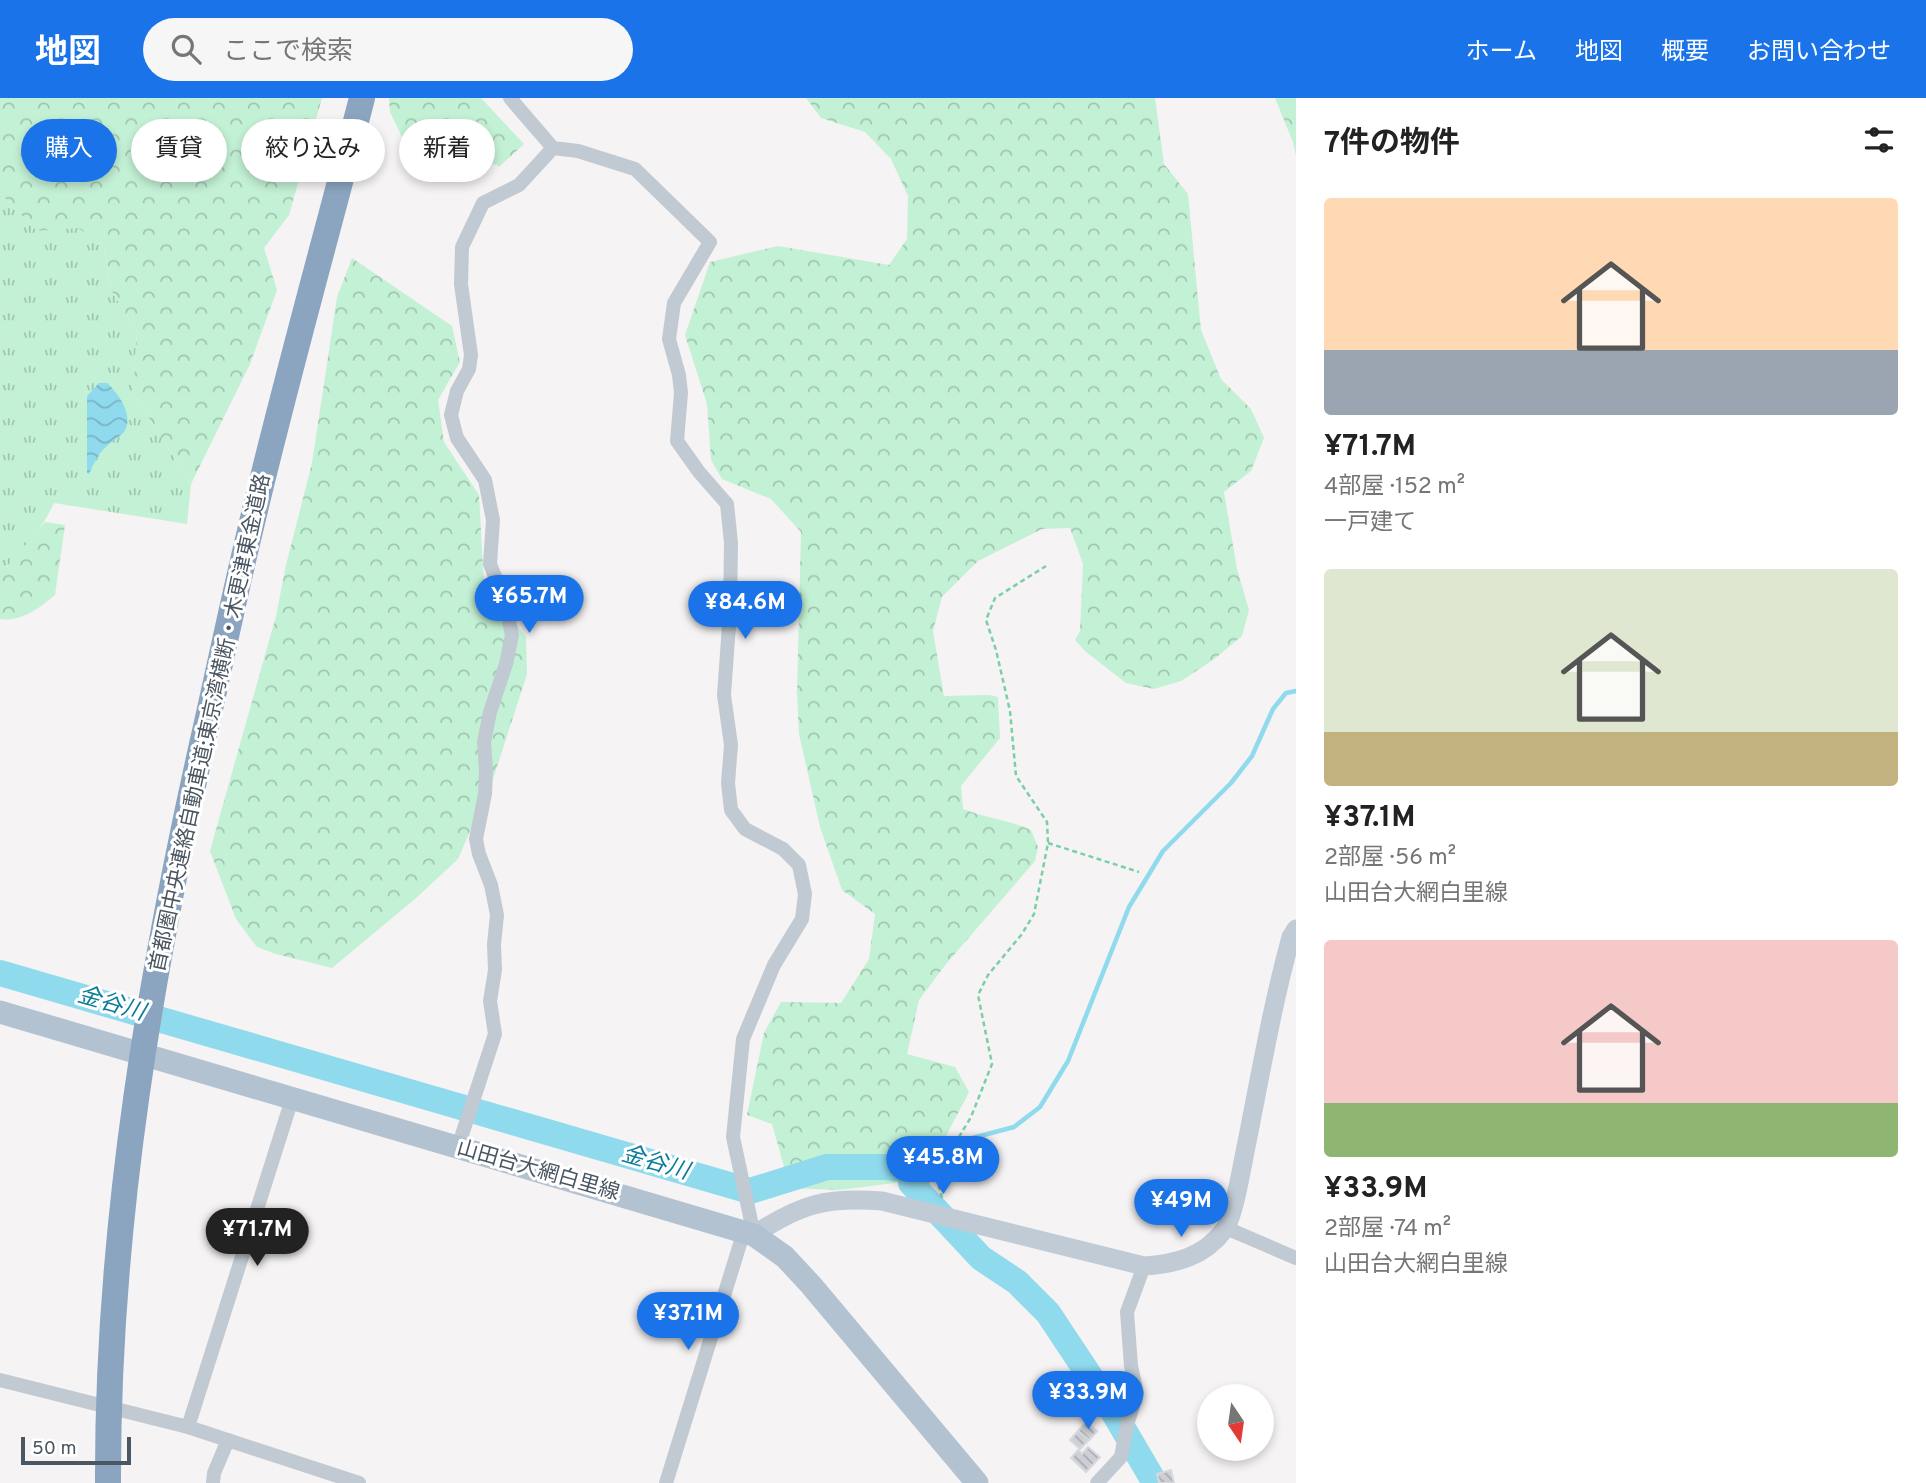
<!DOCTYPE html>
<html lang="ja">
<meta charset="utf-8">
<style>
:root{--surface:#fff;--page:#f6f6f6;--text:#222;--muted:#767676;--accent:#1a73e8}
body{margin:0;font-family:Overpass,"Noto Sans JP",sans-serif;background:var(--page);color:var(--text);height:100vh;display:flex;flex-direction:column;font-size:26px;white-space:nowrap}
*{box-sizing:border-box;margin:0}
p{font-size:23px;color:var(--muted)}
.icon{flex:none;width:38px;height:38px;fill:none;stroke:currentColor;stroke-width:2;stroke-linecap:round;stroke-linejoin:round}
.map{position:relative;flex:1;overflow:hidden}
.drawer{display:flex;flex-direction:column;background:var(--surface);width:630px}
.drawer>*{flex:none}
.guide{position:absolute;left:21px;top:21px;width:665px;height:63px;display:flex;gap:14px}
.needle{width:46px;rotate:167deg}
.tools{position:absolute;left:1197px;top:1286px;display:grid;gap:14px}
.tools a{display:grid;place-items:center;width:77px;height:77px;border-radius:50%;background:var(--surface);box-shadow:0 4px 10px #0003;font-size:35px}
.scale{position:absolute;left:21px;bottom:18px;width:110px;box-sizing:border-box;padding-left:7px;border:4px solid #4a5661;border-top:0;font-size:19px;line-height:24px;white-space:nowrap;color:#4a5661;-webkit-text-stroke:5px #fff;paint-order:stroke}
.price{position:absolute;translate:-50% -60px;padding:0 16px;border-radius:24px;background:var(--accent);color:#fff;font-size:23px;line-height:46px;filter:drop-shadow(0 2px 4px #0008)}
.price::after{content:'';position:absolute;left:50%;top:42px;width:21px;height:16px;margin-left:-10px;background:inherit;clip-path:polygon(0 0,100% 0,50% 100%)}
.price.on{background:#222;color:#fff}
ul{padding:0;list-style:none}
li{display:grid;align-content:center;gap:14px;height:371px;padding:0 28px}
li span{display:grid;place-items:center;height:217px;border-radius:7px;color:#555}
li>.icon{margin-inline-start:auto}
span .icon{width:126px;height:126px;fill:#fffc;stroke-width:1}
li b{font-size:30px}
h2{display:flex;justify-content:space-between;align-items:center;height:84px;padding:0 28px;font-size:30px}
.pill{padding:0 24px;border-radius:32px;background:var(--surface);box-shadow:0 4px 10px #0003;font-size:24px;line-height:63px}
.pill.on{background:var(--accent);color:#fff}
header{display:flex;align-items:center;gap:42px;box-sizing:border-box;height:98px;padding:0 35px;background:var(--accent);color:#fff}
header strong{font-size:33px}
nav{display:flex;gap:38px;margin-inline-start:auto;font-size:24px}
.search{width:490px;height:63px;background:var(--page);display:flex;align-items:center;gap:18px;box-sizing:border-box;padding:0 24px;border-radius:38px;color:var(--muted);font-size:26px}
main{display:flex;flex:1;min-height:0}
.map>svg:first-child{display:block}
</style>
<header>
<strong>地図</strong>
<div class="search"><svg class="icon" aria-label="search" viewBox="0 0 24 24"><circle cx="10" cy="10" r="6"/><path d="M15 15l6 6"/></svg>ここで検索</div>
<nav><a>ホーム</a><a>地図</a><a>概要</a><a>お問い合わせ</a></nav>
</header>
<main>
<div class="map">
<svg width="1296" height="1385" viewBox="0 0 1296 1385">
<defs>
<pattern id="grass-tufts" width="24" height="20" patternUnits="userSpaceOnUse" patternTransform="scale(1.75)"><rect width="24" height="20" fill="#c3f1d5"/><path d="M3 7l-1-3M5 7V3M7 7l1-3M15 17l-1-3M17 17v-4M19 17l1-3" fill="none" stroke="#a0c6b0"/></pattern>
<pattern id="forest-crowns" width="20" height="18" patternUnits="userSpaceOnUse" patternTransform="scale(1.75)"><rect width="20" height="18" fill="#c3f1d5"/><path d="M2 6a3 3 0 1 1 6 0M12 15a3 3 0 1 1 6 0" fill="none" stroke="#a0c6b0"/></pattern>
<pattern id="water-waves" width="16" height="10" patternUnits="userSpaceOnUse" patternTransform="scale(1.75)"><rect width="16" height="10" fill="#90daee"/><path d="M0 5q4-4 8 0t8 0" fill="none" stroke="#78b4c4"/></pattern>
<pattern id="building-back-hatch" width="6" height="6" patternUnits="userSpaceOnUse" patternTransform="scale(1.75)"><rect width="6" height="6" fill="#cdcfd5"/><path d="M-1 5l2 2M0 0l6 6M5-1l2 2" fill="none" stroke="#a8abb0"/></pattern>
</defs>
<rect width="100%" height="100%" fill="#f5f3f3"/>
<path fill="url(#grass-tufts)" d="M0,95L37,133L78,129L104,147L111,192L137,234L133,295L191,386L187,426L54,405C42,430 26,451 6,469H0Z"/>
<g fill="url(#forest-crowns)">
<path d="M0,0H322L289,117L264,150L277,192L250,266L191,386L133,295L137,234L111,192L104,147L78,130L37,133L0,95Z"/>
<path d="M389,0H481L524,46L500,68L403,41L390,14Z"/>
<path d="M806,0H1155L1164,66L1188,96L1201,232L1221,281L1251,311L1264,340L1251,373L1224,394L1237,471L1249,512L1242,538L1213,562L1181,583L1154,591L1126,585L1086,554L1075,542L1080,533L1083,466L1070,430L1042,431L978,463L942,499L933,533L944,598L989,597L998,599L1000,640L961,688L963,711C986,720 1009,722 1031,732L1038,749L1035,763L946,866L919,902L907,956L955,969L969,994L946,1038L895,1085L839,1092L790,1090L772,1026L747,1017L764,935L781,904L841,905L869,861L875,816L842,792L820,729L799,636L797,595L801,434L771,401L722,381L711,362L707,306L685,237L710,164L778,148L889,167L907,141L908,98L891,61L865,34L821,20Z"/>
<path d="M1275,0H1296V58L1293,44Z"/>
<path d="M352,160L452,228L460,264L438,302L444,344L479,397L484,485L526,539L527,576L494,678L458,761L415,801L332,870L276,856L257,849L236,821L210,753L276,518L286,467L312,365L337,199Z"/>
<path d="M45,424L65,427L55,497C39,510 22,524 0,521V469H7Z"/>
</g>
<path fill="url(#water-waves)" d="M99,285H107C118,295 135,318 124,334C120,339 112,343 107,348C98,356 94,365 89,376L87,375V298Z"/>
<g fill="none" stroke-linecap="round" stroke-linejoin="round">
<path stroke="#90daee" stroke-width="4.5" d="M923,1073L961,1043L1014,1029L1040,1009L1068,963L1129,809L1163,753L1231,685L1252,658L1273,611L1286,595L1296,593"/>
<g stroke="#90daee" stroke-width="26">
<path d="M0,875L750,1093L827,1069H885L923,1073"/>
<path d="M923,1073L911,1085L981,1160L1017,1184L1048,1215L1111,1310L1155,1385"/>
</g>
</g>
<g fill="url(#building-back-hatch)" stroke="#d7d9de" stroke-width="2">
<path d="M1086,1324L1097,1333L1089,1342L1078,1333Z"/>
<path d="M1078,1333L1089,1342L1080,1351L1070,1342Z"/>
<path d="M1088,1349L1100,1359L1086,1374L1071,1360L1078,1352L1082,1356Z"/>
<path d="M1171,1372L1174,1385H1159L1157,1376Z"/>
</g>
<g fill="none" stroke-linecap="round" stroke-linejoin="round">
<g stroke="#7ad0a6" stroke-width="2.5" stroke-dasharray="5 3.5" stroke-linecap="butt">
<path d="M1048,745L1139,774"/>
<path d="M942,1100L936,1077L971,1019L992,966L978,897L988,877L1022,836L1034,816L1048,745L1047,724L1016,678L1010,613L996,552L986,522L995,500L1046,468"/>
</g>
<g stroke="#c1cad2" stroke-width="14">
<path d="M510,0L553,50L578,53L635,71L710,144L674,205L669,241L679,277L681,295L677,343L699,374L727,406L731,445L730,513L724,597L731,647L728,685L731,712L745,731L783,751L799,767L805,796L802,821L774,867L743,941L733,1039L754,1137"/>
<path d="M458,1049L495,936L490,903L495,872L494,846L497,817L491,787L479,756L476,741L485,696L486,672L484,644L490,614L506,566L512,537L504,501L490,466L493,422L485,382L457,340L451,317L457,293L469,271L471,257L461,186L462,149L483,105L519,87L553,50"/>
<path d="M1226,1130L1296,1160"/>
<path d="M0,1282L188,1329L359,1385"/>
<path d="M188,1329L292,1001"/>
<path d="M213,1385L214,1375L228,1342"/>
<path d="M666,1385L744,1133"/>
<path d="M1097,1385L1121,1359L1127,1327L1137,1295L1131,1268L1127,1214L1144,1168"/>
</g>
<path stroke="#c1cbd6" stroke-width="19" d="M754,1137C800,1106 826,1099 882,1103L1144,1168C1175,1166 1204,1159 1224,1132C1234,1120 1242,1067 1246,1049C1260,979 1272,908 1291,839L1296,831"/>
<path stroke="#b3c2d1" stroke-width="23" d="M0,914L754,1137L785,1159L811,1187L977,1385"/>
<path stroke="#8ba5c1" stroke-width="26" d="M108,1385C107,1127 151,870 208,620C222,557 235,495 250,433C284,288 325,144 362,0"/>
</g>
<g text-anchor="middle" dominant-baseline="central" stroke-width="6" stroke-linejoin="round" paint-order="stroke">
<g font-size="21" fill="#4a5661" stroke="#fff">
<text transform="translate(211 625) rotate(-78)">首都圏中央連絡自動車道;東京湾横断・木更津東金道路</text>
<text transform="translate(538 1073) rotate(16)">山田台大網白里線</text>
</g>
<g font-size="23" font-style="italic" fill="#0c7c9b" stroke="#fff">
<text transform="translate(111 907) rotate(16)">金谷川</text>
<text transform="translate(655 1066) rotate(16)">金谷川</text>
</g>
</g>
</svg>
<div class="tools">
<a><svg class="needle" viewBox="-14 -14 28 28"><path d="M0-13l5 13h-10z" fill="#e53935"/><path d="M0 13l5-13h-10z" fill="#767676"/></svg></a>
</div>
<div class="scale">50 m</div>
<b class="price" style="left:529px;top:537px">¥65.7M</b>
<b class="price" style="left:745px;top:543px">¥84.6M</b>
<b class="price" style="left:943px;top:1098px">¥45.8M</b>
<b class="price" style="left:1181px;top:1141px">¥49M</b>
<b class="price on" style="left:257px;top:1170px">¥71.7M</b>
<b class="price" style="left:688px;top:1254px">¥37.1M</b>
<b class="price" style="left:1088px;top:1333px">¥33.9M</b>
<div class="guide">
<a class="pill on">購入</a>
<a class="pill">賃貸</a>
<a class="pill">絞り込み</a>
<a class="pill">新着</a>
</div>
</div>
<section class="drawer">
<h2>7件の物件<svg class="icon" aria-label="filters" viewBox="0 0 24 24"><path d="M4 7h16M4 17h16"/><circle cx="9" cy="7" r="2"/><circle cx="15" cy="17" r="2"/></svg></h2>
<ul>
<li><span style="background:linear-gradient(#ffd9b3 70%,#9aa5b1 0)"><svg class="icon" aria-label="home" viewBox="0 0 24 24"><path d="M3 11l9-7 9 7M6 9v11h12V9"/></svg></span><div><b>¥71.7M</b><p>4部屋 · 152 m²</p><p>一戸建て</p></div></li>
<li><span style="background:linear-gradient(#dfe7d0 75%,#c2b280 0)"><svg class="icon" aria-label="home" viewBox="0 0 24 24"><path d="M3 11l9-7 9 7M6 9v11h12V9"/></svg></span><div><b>¥37.1M</b><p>2部屋 · 56 m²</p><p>山田台大網白里線</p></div></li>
<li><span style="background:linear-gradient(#f6c9c9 75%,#8fb573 0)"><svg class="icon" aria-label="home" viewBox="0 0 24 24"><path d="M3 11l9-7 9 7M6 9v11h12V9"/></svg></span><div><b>¥33.9M</b><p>2部屋 · 74 m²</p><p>山田台大網白里線</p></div></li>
</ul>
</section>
</main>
